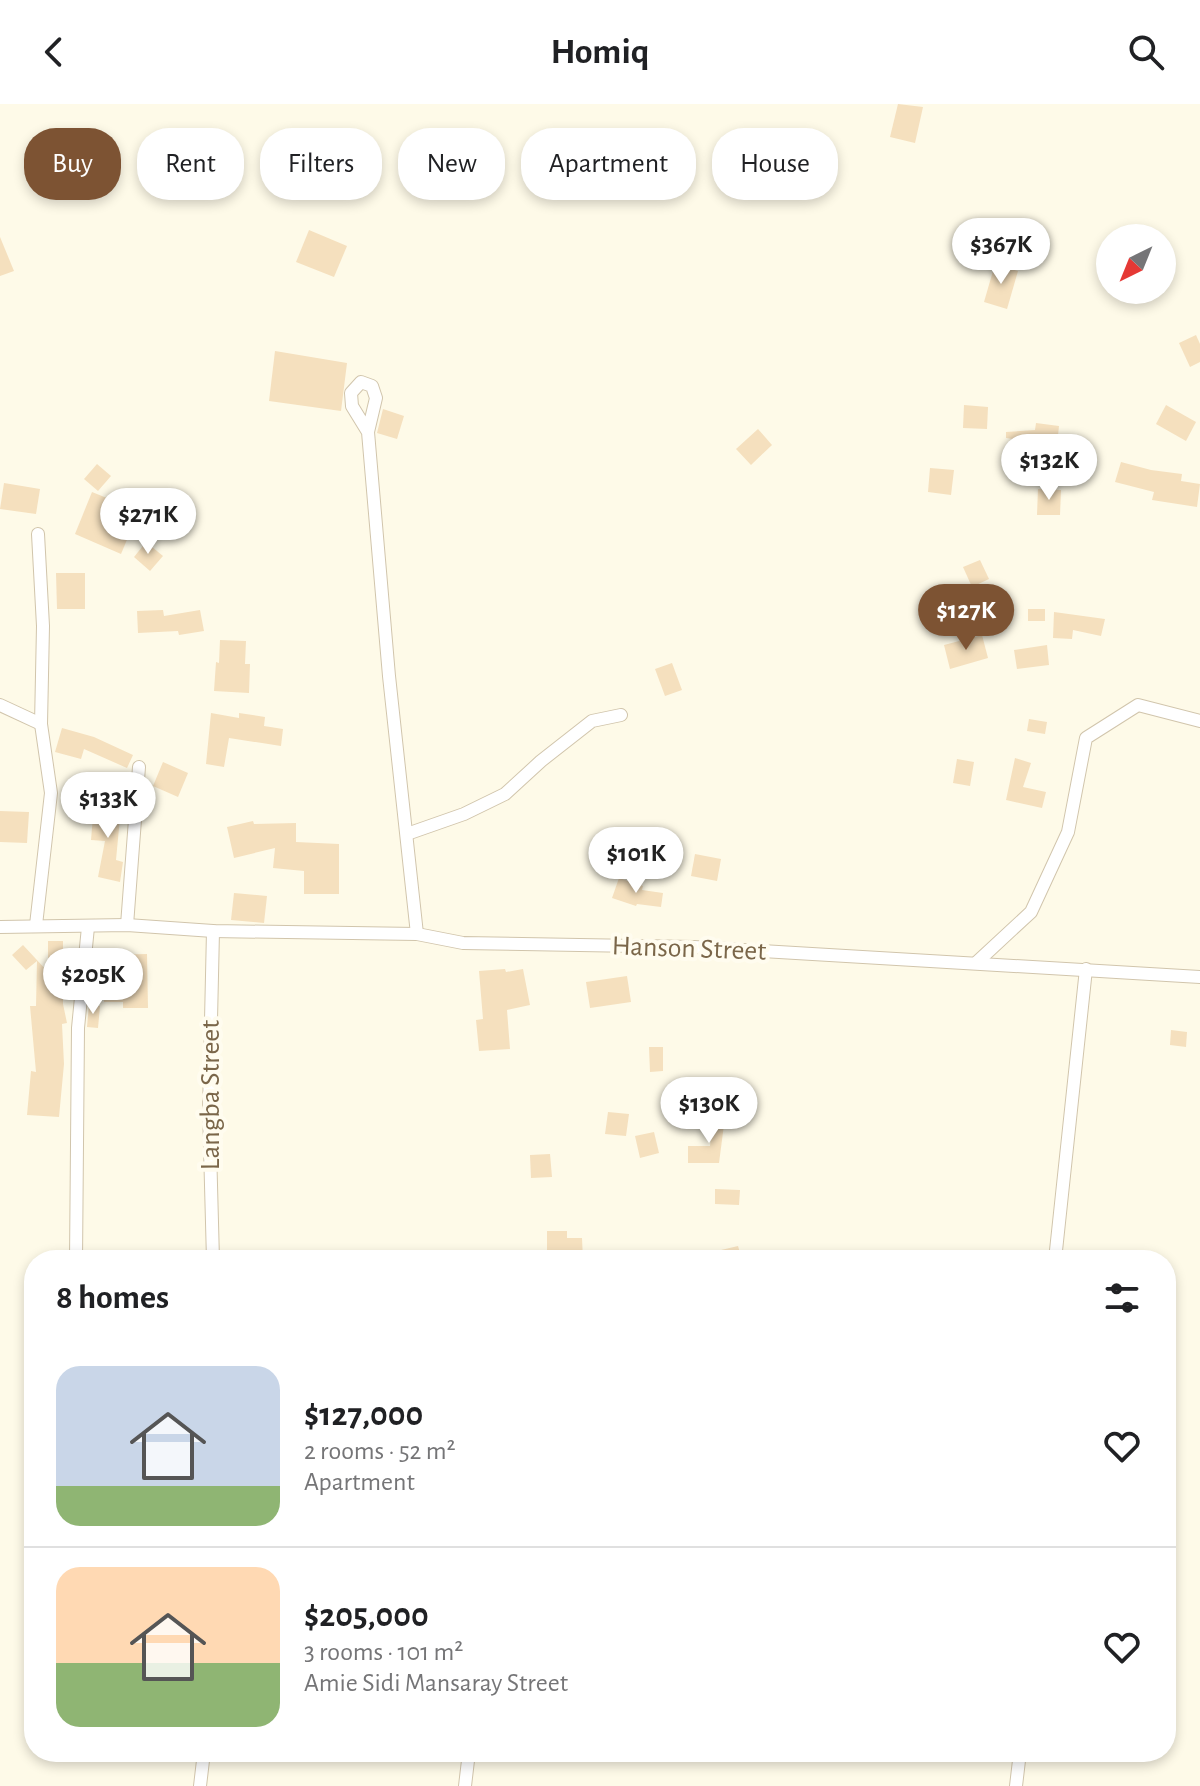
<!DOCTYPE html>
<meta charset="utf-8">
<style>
:root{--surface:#fff;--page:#f2f2f2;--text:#202124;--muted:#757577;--line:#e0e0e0;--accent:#7d5333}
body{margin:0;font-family:"Alegreya Sans",sans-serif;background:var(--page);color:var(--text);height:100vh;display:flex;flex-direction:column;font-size:30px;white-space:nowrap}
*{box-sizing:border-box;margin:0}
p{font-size:26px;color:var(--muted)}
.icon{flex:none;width:44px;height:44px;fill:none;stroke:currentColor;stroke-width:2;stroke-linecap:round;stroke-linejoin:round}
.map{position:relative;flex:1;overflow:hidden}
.side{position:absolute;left:24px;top:1146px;width:1152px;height:512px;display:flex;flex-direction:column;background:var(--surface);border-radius:32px;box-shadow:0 4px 12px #0003}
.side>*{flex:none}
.hud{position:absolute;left:24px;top:24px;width:1152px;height:72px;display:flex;gap:16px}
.needle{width:52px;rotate:223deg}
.buttons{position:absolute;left:1096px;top:120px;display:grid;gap:16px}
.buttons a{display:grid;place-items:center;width:80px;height:80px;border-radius:50%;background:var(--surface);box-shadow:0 4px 12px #0003;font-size:40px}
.price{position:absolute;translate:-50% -68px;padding:0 18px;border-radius:28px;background:#fff;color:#222;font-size:26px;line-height:52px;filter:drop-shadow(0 2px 4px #0008)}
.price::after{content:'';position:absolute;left:50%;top:48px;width:24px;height:18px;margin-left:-12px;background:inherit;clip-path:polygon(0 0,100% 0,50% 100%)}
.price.selected{background:var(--accent);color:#fff}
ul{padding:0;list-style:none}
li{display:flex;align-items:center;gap:24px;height:200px;padding:0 32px}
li+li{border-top:2px solid var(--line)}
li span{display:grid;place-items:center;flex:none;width:224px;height:160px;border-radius:24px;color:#555}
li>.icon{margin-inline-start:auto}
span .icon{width:96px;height:96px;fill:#fffc;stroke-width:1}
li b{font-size:34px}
h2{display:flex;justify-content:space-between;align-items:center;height:96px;padding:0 32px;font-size:34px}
.tag{padding:0 28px;border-radius:32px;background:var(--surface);box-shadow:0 4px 12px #0003;font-size:28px;line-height:72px}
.tag.selected{background:var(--accent);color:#fff}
header{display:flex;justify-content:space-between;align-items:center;height:104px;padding:0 32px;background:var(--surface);font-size:36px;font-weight:600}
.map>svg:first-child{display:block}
</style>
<header><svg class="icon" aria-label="back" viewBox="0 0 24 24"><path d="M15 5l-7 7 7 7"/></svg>Homiq<svg class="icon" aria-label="search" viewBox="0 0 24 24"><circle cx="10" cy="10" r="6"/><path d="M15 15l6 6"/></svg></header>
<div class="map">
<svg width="1200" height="1682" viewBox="0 0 1200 1682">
<rect width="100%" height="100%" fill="#fefae8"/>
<g fill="#f5e0be">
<path d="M898,0L923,3L915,39L890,33Z"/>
<path d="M309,126L347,142L334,173L296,158Z"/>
<path d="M0,133L14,167L0,172Z"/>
<path d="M995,160L1018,167L1007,205L984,198Z"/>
<path d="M1196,231L1200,240V258L1190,263L1179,239Z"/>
<path d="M275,247L347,259L341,307L269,297Z"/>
<path d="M964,301L988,303L987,325L963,324Z"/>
<path d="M1166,301L1196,318L1186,337L1156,320Z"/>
<path d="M383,305L404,312L397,335L377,329Z"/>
<path d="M1036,319L1059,322L1057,341L1006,334V328L1035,326Z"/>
<path d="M758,325L772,341L751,361L736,345Z"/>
<path d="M1121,358L1151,366L1182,370L1181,377L1200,380L1197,403L1152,396L1154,388L1115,378Z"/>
<path d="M97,360L111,372L98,387L84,375Z"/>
<path d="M930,364L954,366L951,391L928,388Z"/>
<path d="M4,379L40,385L36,410L0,405Z"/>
<path d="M1038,385L1061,386L1060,411H1037Z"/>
<path d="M92,388L139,407L121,450L75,430Z"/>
<path d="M146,438L163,452L150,467L134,453Z"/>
<path d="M980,456L989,475L972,483L963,463Z"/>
<path d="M56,469H85V505H57Z"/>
<rect x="1028" y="505" width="17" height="12"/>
<path d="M163,506L164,512L200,506L204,527L179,531L178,527L138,529L137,507Z"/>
<path d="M1054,508L1105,515L1101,532L1073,526L1072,535L1053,534Z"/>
<path d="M982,531L988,554L950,565L944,541Z"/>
<path d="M220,536L246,537L245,560H250L249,589L214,587L216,558L219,559Z"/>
<path d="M1047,541L1049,561L1017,565L1014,546Z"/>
<path d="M672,559L682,586L665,592L655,565Z"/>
<path d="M211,609L239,614V609L265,613L264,622L283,625L281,642L229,634L224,663L206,660Z"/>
<path d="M1029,615L1047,618L1045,630L1027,627Z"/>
<path d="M62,624L94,633L133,651L127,664L84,645L81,655L55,648Z"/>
<path d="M1015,654L1031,659L1023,683L1046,688L1042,704L1006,696Z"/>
<path d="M957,655L974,658L970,682L953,679Z"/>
<path d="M163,658L188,669L178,693L153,682Z"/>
<path d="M94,700L121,703L116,756L123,758L120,778L98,773L105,737L91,736Z"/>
<path d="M0,707L29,708L27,739L0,738Z"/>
<path d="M253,717L254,720L296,719V738L339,740V790H304V767L273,764L275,744L234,754L227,723Z"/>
<path d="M695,750L721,755L717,777L691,772Z"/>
<path d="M619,774L643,782L642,786L663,789L661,803L637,800L636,802L612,794Z"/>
<path d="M234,789L267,792L264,819L231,816Z"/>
<path d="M48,837H63V900L67,919L62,920L64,960L59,1013L27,1011L31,967L36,968L30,902H36L37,857L26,866L12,851L23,841L48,868Z"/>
<path d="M147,850L148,904H123V898H104L103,851Z"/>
<path d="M505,865L506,868L523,865L530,901L507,906L510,945L479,947L476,916L483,915L479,867Z"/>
<path d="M627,872L631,898L590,904L586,878Z"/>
<path d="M89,900L100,902L98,924L87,923Z"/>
<path d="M1171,926L1187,928L1186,943L1170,941Z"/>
<path d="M649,943H663V967L650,968Z"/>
<path d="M608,1008L629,1010L626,1032L605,1030Z"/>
<path d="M713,1011L725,1013L719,1059H688V1042H710Z"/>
<path d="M654,1028L659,1049L640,1054L635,1032Z"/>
<path d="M550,1050L552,1073L531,1074L530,1051Z"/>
<path d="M715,1085L740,1086L739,1101L715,1100Z"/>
<path d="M547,1127H567V1134H582L583,1156H547Z"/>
<path d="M738,1142L742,1156H701L700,1151Z"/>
</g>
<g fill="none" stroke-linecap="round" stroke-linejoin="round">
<defs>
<g id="minor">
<path d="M368,328L352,302L351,289L361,278L372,282L376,294L368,328L389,572L417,830"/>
<path d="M0,601L41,620"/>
<path d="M407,730L464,710L505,690L541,657L592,617L621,611"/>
<path d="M36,821L51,689L41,620L43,522L38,430"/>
<path d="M127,821L139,663"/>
<path d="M0,823L127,821L213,827L417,830L463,839L694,843L1200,873"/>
<path d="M213,827L209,1006L213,1156"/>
<path d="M976,859L1031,808L1068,728L1086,634L1138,601L1200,617"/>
<path d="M76,1156L78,924L88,823"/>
<path d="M1055,1156L1086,865"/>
<path d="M200,1682L204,1648"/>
<path d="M465,1682L469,1648"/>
<path d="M1016,1682L1020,1648"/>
</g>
</defs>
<use href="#minor" stroke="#d1c5ac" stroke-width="14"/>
<use href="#minor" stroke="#fff" stroke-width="12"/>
</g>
<g text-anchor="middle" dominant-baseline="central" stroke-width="8" stroke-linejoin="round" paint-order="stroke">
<g font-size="28" fill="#7a6649" stroke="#fffcef">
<text transform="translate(689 845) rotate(2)">Hanson Street</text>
<text transform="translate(211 991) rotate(-90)">Langba Street</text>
</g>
</g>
</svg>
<div class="buttons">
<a><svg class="needle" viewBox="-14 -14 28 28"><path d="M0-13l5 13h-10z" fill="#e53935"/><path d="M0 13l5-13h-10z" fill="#757577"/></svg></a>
</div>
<b class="price" style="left:1001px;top:182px">$367K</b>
<b class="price" style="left:1049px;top:398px">$132K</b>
<b class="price" style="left:148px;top:452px">$271K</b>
<b class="price selected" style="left:966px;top:548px">$127K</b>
<b class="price" style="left:108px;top:736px">$133K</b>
<b class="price" style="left:636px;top:791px">$101K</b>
<b class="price" style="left:93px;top:912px">$205K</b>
<b class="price" style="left:709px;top:1041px">$130K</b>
<div class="hud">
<a class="tag selected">Buy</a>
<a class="tag">Rent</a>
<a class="tag">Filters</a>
<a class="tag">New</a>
<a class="tag">Apartment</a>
<a class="tag">House</a>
</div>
<section class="side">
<h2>8 homes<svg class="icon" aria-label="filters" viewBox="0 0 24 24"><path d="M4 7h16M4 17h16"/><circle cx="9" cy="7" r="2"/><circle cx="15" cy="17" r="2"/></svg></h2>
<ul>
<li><span style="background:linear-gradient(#c9d6e8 75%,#8fb573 0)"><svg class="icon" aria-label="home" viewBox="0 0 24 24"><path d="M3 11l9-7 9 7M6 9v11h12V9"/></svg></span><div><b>$127,000</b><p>2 rooms · 52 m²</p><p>Apartment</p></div><svg class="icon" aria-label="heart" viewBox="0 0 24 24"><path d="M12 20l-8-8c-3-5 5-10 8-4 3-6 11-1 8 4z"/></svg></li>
<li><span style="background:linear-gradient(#ffd9b3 60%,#8fb573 0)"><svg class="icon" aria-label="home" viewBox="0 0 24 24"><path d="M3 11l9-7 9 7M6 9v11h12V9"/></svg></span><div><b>$205,000</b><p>3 rooms · 101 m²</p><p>Amie Sidi Mansaray Street</p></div><svg class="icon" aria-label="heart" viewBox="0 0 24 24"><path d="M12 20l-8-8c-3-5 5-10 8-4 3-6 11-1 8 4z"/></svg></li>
</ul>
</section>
</div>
